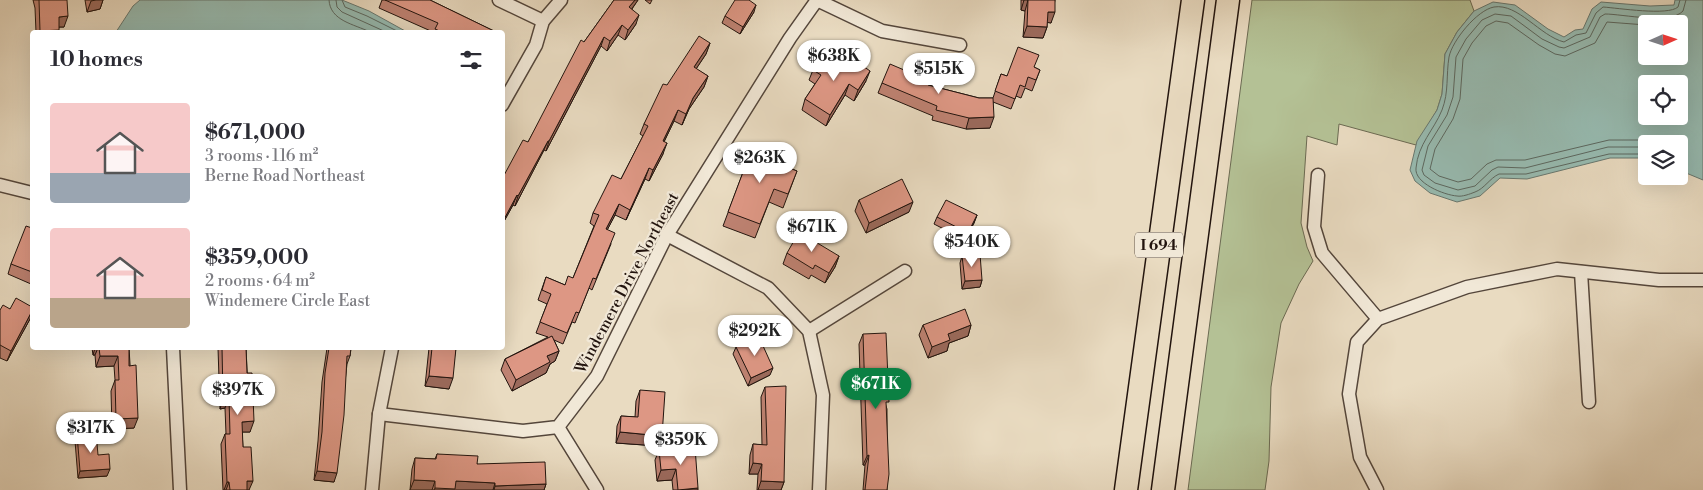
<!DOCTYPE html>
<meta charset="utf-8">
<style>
:root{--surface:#fff;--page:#f7f7f7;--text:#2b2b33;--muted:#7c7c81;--accent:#0b8043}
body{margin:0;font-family:"Libre Bodoni",serif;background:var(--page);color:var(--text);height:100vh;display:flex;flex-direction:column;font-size:19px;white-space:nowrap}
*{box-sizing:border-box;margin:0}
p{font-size:16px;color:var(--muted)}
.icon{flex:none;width:28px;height:28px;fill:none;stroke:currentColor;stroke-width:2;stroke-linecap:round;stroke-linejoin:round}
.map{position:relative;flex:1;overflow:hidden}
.side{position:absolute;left:30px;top:30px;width:475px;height:320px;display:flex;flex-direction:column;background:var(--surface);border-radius:5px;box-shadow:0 5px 20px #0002}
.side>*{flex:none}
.needle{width:32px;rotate:87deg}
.buttons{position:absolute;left:1638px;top:15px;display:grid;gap:10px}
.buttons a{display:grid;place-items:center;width:50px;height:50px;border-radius:5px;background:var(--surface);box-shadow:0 5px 20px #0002;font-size:25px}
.price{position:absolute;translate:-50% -42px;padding:0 11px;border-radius:18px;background:#fff;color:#222;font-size:16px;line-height:32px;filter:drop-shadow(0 1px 2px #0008)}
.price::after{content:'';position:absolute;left:50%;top:30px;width:15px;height:11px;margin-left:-8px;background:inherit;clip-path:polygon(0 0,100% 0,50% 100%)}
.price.selected{background:var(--accent);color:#fff}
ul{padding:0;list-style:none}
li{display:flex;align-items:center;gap:15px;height:125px;padding:0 20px}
li span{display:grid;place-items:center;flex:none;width:140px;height:100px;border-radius:5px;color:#555}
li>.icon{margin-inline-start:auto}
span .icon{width:60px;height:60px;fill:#fffc;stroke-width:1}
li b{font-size:21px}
h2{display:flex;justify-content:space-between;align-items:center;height:60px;padding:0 20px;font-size:21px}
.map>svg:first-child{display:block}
</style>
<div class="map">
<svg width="1703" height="490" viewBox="0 0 1703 490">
<rect width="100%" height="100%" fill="#e9dbc1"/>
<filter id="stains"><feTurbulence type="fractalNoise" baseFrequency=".004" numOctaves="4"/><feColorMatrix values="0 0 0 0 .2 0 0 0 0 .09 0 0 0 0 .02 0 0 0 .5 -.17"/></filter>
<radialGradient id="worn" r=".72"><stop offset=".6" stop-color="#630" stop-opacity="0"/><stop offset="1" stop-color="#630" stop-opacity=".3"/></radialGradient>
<path fill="#b4c195" stroke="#6b6a52" d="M1252,0H1470L1474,11L1457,32L1445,54L1442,94L1437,110L1416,145L1339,124L1337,145L1307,136L1301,223L1307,247L1313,261L1299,284L1281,323L1271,387L1269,461L1265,490H1188Z"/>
<g fill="#97bbb1" stroke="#687870" fill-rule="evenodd">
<path d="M140,0H342L369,11L407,32H116L133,6Z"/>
<path d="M1675,0H1703V180L1679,170V144H1646V158H1610L1527,179L1500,178L1480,196L1457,202L1430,193L1415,181L1410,170L1417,141L1437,110L1442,94L1445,54L1457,32L1474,11L1493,2L1515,5L1548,29L1564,37L1575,30L1583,29L1592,9L1601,2L1650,6L1674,5ZM1646,24H1679V56H1646ZM1646,84H1679V116H1646Z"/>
</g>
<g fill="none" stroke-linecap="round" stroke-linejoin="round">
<g stroke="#5c6860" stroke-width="1">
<path d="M329,0C330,21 354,24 370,32"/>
<path d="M336,0L337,7L342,12L386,32"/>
<path d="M342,0L345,7L367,16L399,32"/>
<path d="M1646,25L1607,22L1595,43L1565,56L1555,54L1539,45L1508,23L1496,21L1486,26L1472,43L1463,59L1460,99L1453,119L1435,149L1430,169L1439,176L1458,182L1471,179L1487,164L1496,160H1525L1609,140H1646L1657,144"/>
<path d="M1646,147H1608L1525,168L1498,167L1492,170L1475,186L1458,190L1435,183L1424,175L1422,170L1428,146L1447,115L1453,97L1456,57L1466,39L1482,20L1495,14L1511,16L1542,39L1559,47L1564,48L1590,37L1600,17L1605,14C1623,14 1670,25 1683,11L1686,0"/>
<path d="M1646,154H1609L1526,174H1499C1490,178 1484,189 1475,192C1470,194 1462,197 1457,196C1444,195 1414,183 1416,168C1418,144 1434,130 1442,110C1449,92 1446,75 1449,57C1452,41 1477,10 1494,7C1518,3 1540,36 1564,42L1576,35L1586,33L1596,13L1603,7C1618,8 1668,16 1678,7L1680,0"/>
</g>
<defs>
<g id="street">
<path d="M499,0L543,21"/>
<path d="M817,0L882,31L960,45"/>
<path d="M502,105L536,45L543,21L561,0"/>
<path d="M1318,175L1314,227L1322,253L1378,319"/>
<path d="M0,185L32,193"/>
<path d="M667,235L768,288L809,331L823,395L819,490"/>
<path d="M1581,272L1589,402"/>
<path d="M809,331L905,271"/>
<path d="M173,348L180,490"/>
<path d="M379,414L523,431L558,427L597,376L667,235L790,38L817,0"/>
<path d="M558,427L597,490"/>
<path d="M372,490L379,414L392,348"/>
<path d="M1377,490L1360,457L1349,394L1357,342L1378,319L1467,287L1557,269L1659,280H1703"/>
</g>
<g id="highway">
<path d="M1126,490L1193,0"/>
<path d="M1163,490L1228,0"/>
</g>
</defs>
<use href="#street" stroke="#54463b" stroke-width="15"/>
<use href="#highway" stroke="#22140e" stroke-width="25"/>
<use href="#street" stroke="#f1e8d7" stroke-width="12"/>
<use href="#highway" stroke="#e9dbc1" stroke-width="22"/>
</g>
<g fill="#be8272" stroke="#22140e">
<path d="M33,0H62L64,27H59L58,32H36L35,8Z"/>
<path d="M85,0H103L100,9L87,12Z"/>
<path d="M382,0H430L496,32H433L379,8Z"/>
<path d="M614,0H638L632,9L636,24L625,40L618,35L607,51L601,46L546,151L544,150L515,206L513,205L502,225V179L528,142L584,42Z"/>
<path d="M645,0H652L650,4Z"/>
<path d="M1021,0H1055L1051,23L1047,22V27L1043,38L1023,37L1025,11L1021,10Z"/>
<path d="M754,12L740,34L722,23L725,16Z"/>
<path d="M710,43L706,54L696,69L708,76L704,87L689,109L682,125L674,121L664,142L663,154L649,181L645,179L626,220L615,215L607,230L611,244L592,290L589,288L575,323L572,322L563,344L554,340L559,351L555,361L550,364L546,373L512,391L501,370L505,359L548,337L536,333L547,304L538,300L546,277L565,285L573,278L594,226L590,223L593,213L621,179L643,136L640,134L644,124L667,85Z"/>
<path d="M1034,67L1040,70L1032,91L1025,88L1021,98L1016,96L1011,109L993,102L990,128L966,129L932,120L933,116L878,93L882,83L928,85L979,98H993L1001,74L1007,76Z"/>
<path d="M813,70L866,81L854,101L845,95L826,126L802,110L805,99L815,84L809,80Z"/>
<path d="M754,143L777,163L797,171L783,208L769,202L755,238L723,226Z"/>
<path d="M859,200L909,212L866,233L855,211Z"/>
<path d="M977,215L974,223L965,240L934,224L937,217Z"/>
<path d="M32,228V280L31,284L8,274L11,264Z"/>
<path d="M787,253L839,256L835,267L825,283L811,275L809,279L783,264Z"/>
<path d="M962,256L982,280L980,287L962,289L960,263Z"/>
<path d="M32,307V312L30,319L7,361L0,358V310Z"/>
<path d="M923,325H971L968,336L949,343L947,351L928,358L919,335Z"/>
<path d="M863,334L887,409V490H863L865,465H863L859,344Z"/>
<path d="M736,347L770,375L748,386L733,354Z"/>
<path d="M92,348H129L134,428L112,429L111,391L115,380L114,366L96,367L95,355H93Z"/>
<path d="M218,348H246L250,432H242L243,447L249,490H223L221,444L225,434H226L225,408L220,409Z"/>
<path d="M327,348H351L350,356L347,364L334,482L314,480L318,441L322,382Z"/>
<path d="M429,348H456L449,389L425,386Z"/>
<path d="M765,387L784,482L781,490H757L758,474H749L750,455L753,444L762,445L761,397Z"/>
<path d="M640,390L662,436L658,446L616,443L617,426L621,416L635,417L636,401Z"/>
<path d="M77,434L98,455L107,476L78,478L75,441Z"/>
<path d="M659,450L698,490H673L672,480L657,481L655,460Z"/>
<path d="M437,454L477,464L546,484L544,490H410L412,469L415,458L435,459Z"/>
</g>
<g fill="#9b6a5c" stroke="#22140e">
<path d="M96,0H103L100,9L87,12L91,1Z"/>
<path d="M635,0H638L626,17L629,7Z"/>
<path d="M1024,0H1028L1025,11L1021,10Z"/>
<path d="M756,5L754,12L740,34L743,27Z"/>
<path d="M1048,12H1055L1051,23L1044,22Z"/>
<path d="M639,15L636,24L625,40L628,30Z"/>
<path d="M68,16L64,27H55L59,17Z"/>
<path d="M622,25L618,35L607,51L610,41Z"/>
<path d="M1027,26L1047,27L1043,38L1023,37Z"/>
<path d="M59,30L58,32H39L40,31Z"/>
<path d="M604,37L601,46L546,151L549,141Z"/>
<path d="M710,43L706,54L690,78L694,67Z"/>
<path d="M870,71L866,81L854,101L858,90Z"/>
<path d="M708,76L704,87L689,109L682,125L686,114L693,98Z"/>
<path d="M849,84L845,95L826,126L830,115Z"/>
<path d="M678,110L674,121L659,152L663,141Z"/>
<path d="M994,117L990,128L966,129L969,118Z"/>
<path d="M548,141L544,150L515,206L518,196Z"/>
<path d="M667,143L663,154L649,181L653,170Z"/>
<path d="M649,168L645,179L626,220L630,210Z"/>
<path d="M517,195L513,205L502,225V223Z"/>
<path d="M913,202L909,212L866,233L869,223Z"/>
<path d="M619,204L615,215L602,240L606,229Z"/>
<path d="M977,215L974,223L965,240L968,233Z"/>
<path d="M839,256L835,267L825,283L829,273Z"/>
<path d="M982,280L980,287L962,289L965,281Z"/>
<path d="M32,311L30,319L7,361L11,351Z"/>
<path d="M971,325L968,336L949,343L947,351L928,358L932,347L948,334Z"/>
<path d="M95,348H98L95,355H93Z"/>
<path d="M559,351L555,361L550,364L546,373L512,391L516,380L547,356Z"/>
<path d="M100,356H118L114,366L96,367Z"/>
<path d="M773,368L770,375L748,386L751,378Z"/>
<path d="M429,376L453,378L449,389L425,386Z"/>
<path d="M223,398H229L225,408L220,409Z"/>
<path d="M138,418L134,428L112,429L116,419Z"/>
<path d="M254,421L250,432H238L242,422Z"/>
<path d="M620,432L662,436L658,446L616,443Z"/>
<path d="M869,455L865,465H863L867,456Z"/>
<path d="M753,463L762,464L758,474H749Z"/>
<path d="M110,469L107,476L78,478L80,471Z"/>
<path d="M676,469L672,480L657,481L661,470Z"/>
<path d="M317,471L337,473L334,482L314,480Z"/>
<path d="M414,480L435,481L432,490H410Z"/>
<path d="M247,481H253L249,490H244Z"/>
<path d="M456,481L495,483L493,490H434L435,488Z"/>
<path d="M761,481L784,482L781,490H758Z"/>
<path d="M227,482H229L226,490H224Z"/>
<path d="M546,484L544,490H494L495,486Z"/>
<path d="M698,488V490H678Z"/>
</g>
<g fill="#dd9784" stroke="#22140e">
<path d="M39,0H67L68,16L59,17V30L40,31Z"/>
<path d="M385,0H430L496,32H442L435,29L438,23Z"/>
<path d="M614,0H635L629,7L639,15L628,30L622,25L610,41L604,37L549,141H548L518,196L517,195L502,223V179L523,140L528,142L581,40L584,42Z"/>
<path d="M735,0H749L756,5L743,27L725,16Z"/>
<path d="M1028,0H1055V12H1048L1047,27L1027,26Z"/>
<path d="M699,36L710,43L694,67L708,76L693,98L686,114L678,110L663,141L667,143L653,170L649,168L630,210L619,204L606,229L615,233L596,279L593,278L579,313L576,312L567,333L540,322L551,294L542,290L546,277L565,285L568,276L573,278L599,215L593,213L612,175L621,179L648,126L644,124L663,84L667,85Z"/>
<path d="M1018,47L1039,55L1034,67L1040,70L1036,80L1028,77L1025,87L1020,85L1015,99L995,91L1001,74L1007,76Z"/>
<path d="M824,52L854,71L859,63L870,71L858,90L849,84L830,115L805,99L821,75L813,70Z"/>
<path d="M890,64L930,81L928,85L979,98H993L994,117L969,118L936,110L937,106L882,83Z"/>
<path d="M754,143L780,153L776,163L797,171L788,194L774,189L760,224L728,212Z"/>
<path d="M902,179L913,202L869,223L859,200Z"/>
<path d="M946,200L977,215L968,233L937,217Z"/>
<path d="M26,226L32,228V272L11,264Z"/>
<path d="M799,232L839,256L829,273L815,265L813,269L787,253Z"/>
<path d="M980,254L982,280L965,281L962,256Z"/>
<path d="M16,298L32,307V311L11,351L0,345V310L3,305L10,309Z"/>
<path d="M965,309L971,325L948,334L950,340L932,347L923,325Z"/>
<path d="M886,333L889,402H886L889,474L887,490H865L869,455L867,456L863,334Z"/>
<path d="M552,336L559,351L547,356L550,362L516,380L505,359Z"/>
<path d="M759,337L773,368L751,378L736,347Z"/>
<path d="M99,348H129V366L136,365L138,418L116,419L115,380H119L118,356H100Z"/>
<path d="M222,348H246L247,373H252L254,421L242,422L243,447H251L253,481H247V490H230L229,482H227L225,434H230L229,398H223Z"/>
<path d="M329,348H351L350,356H347L344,415L337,473L317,471L322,432L325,373Z"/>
<path d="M432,348H456L453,378L429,376Z"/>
<path d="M786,386L784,482L761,481L762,464L753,463V444L767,445L765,387Z"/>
<path d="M640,390L665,392L662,436L620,432L621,416L638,417Z"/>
<path d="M96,432L98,455L109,454L110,469L80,471L77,434Z"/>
<path d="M695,447L698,488L678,490L676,469L661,470L659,450Z"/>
<path d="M437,454L478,456L477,464L545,462L546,484L495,486V483L456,481L455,489L435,488V481L414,480L415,458L436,459Z"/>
</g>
<g text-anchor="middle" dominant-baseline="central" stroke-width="4.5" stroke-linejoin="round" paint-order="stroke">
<rect fill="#f1e8d7" stroke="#60544a" stroke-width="1" x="1135" y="232.5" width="48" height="25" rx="4"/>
<g font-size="15" font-weight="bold" fill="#22140e">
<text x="1159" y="245">I 694</text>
</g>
<g font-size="16" fill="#22140e" stroke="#f1e8d7">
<text transform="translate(627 283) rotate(-62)">Windemere Drive Northeast</text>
</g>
</g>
<rect width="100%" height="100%" filter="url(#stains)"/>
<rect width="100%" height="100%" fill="url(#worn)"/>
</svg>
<div class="buttons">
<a><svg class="needle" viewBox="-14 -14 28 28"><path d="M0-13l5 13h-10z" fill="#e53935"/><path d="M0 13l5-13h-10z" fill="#7c7c81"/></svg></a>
<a><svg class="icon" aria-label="locate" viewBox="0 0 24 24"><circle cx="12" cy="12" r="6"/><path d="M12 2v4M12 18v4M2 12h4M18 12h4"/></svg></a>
<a><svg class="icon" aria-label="layers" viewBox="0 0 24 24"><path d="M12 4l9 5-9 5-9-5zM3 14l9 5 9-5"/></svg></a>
</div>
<b class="price" style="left:834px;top:82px">$638K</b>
<b class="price" style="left:939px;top:95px">$515K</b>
<b class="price" style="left:760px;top:184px">$263K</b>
<b class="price" style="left:812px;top:253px">$671K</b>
<b class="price" style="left:972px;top:268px">$540K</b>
<b class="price" style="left:755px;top:357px">$292K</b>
<b class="price selected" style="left:876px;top:410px">$671K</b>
<b class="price" style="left:238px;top:416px">$397K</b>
<b class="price" style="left:91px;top:454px">$317K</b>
<b class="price" style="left:681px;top:466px">$359K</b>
<section class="side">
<h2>10 homes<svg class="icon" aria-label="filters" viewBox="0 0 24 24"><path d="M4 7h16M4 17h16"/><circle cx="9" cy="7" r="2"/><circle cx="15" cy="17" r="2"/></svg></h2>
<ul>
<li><span style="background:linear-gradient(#f6c9c9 70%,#9aa5b1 0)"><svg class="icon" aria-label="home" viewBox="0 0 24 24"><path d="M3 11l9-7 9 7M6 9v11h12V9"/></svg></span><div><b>$671,000</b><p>3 rooms · 116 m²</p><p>Berne Road Northeast</p></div></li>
<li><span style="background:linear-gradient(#f6c9c9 70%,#b9a48a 0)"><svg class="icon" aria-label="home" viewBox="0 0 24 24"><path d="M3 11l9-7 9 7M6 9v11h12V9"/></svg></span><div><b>$359,000</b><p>2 rooms · 64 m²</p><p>Windemere Circle East</p></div></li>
</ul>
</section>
</div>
